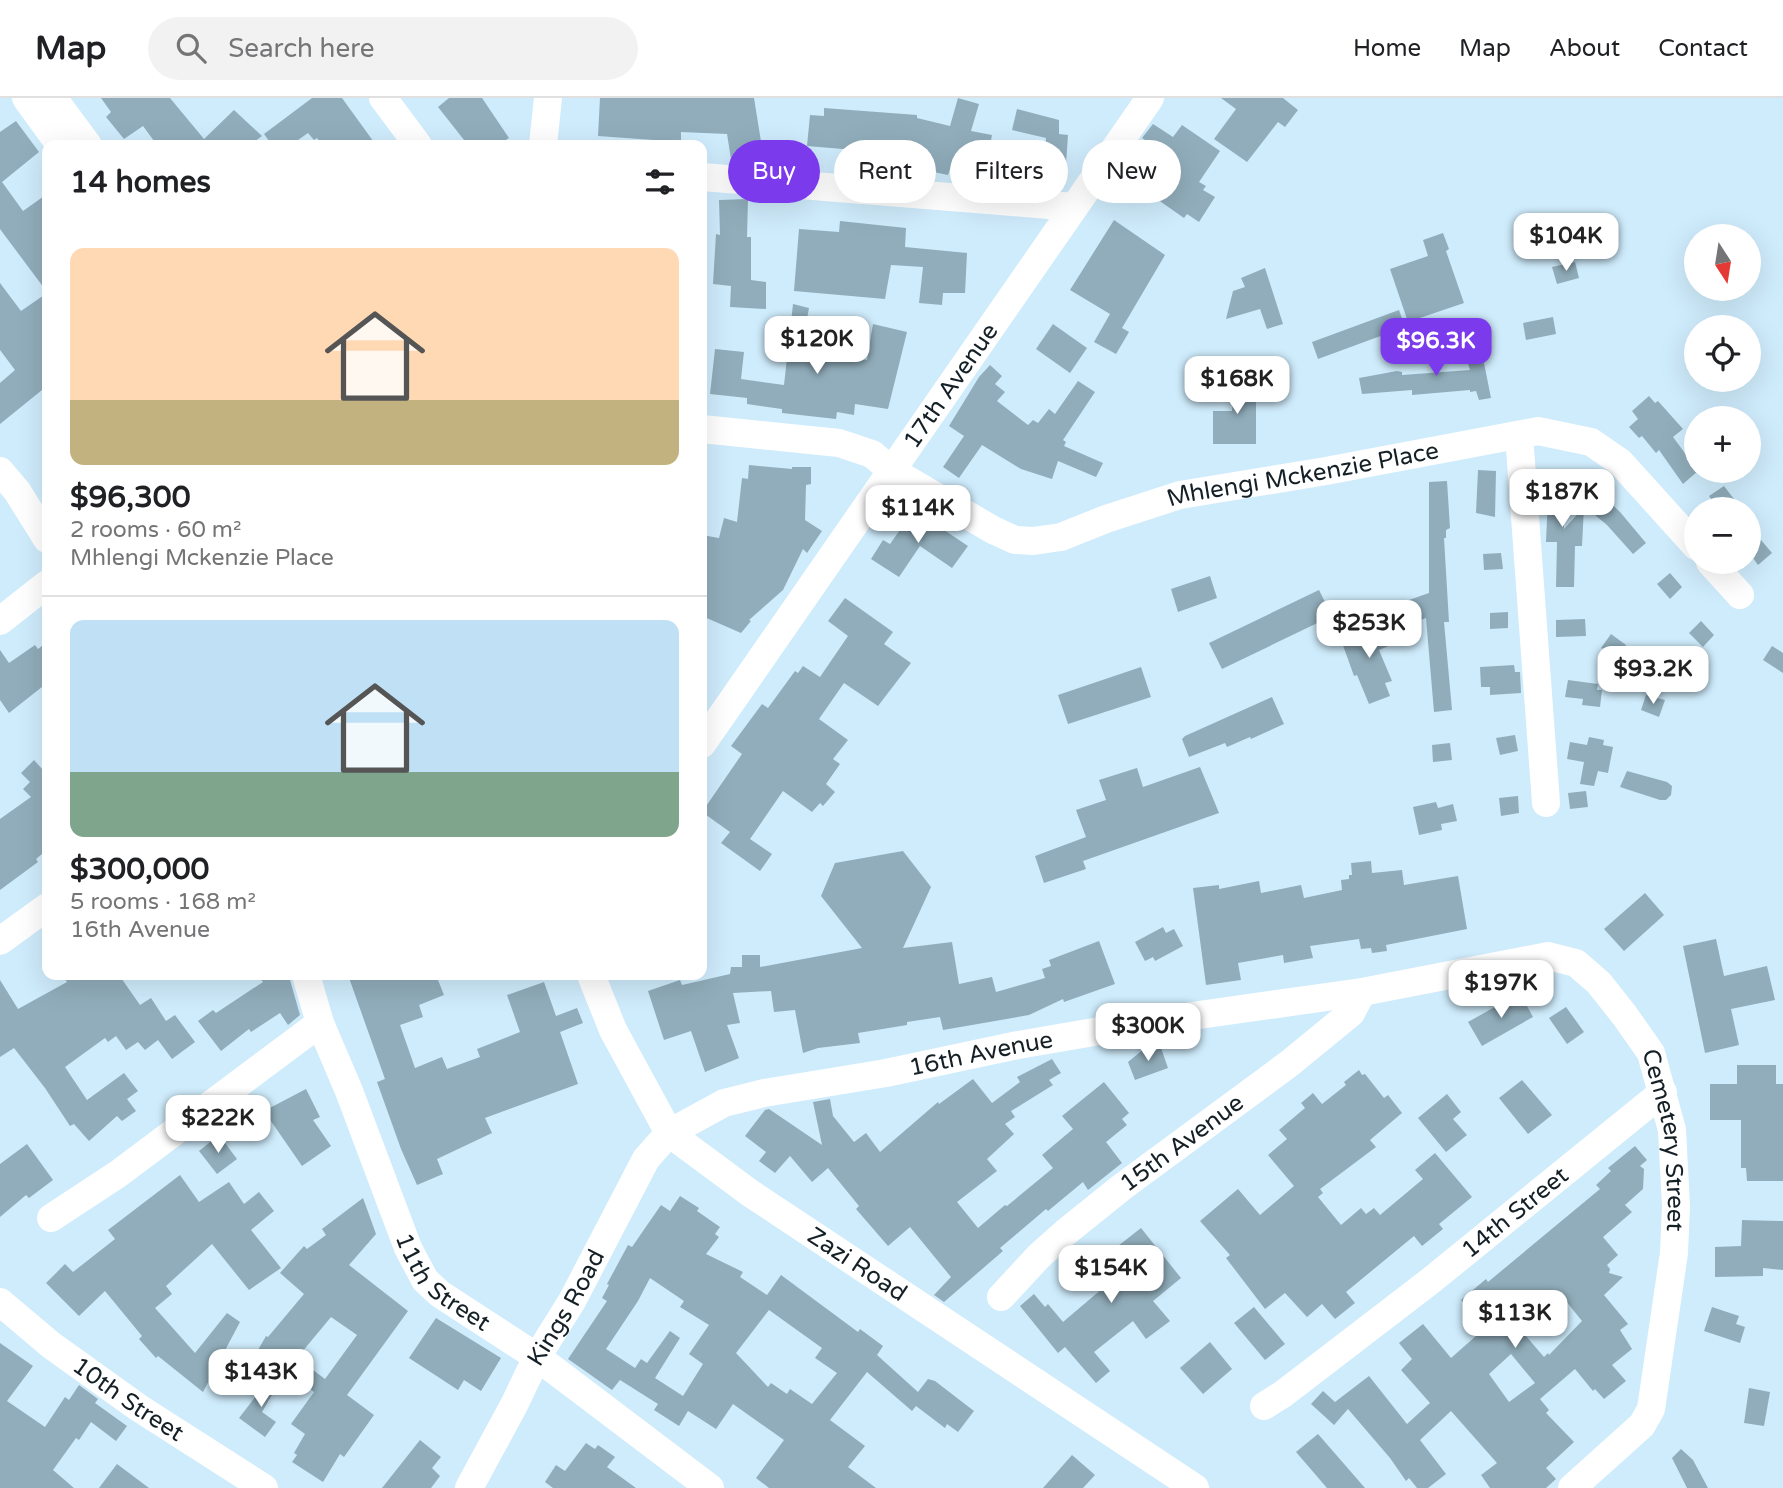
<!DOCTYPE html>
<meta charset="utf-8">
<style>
:root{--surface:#fff;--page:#f2f2f2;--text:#202124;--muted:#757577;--line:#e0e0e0;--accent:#7c3aed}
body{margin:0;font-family:"Varela Round",sans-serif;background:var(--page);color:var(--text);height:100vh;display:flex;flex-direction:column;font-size:26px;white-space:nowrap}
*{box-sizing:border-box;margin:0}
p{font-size:23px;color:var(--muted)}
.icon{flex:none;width:38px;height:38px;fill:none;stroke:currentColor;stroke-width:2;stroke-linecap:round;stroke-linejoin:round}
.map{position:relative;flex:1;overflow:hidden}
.details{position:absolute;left:42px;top:42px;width:665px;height:840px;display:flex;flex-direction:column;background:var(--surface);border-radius:14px;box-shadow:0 7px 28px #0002}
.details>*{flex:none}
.guide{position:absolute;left:728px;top:42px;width:665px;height:63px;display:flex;gap:14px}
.needle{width:46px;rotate:168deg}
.fabs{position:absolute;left:1684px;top:126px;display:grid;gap:14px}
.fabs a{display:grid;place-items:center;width:77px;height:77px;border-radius:50%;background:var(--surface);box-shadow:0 7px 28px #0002;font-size:35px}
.price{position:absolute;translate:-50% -60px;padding:0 16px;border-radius:14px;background:#fff;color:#222;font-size:23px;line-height:46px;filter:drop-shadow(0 2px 4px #0008)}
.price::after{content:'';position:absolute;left:50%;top:42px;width:21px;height:16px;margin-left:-10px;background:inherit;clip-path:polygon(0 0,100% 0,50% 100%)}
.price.active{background:var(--accent);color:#fff}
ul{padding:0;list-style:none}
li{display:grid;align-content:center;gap:14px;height:371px;padding:0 28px}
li+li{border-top:2px solid var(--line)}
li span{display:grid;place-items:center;height:217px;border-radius:14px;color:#555}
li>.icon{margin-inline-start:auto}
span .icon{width:126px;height:126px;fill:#fffc;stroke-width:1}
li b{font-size:30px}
h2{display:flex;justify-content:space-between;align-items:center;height:84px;padding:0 28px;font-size:30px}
.chip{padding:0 24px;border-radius:32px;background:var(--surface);box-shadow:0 7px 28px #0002;font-size:24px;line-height:63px}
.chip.active{background:var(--accent);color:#fff}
header{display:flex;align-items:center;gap:42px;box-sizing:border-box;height:98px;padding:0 35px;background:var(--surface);border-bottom:2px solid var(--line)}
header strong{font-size:33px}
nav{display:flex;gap:38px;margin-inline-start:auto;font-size:24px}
.search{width:490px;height:63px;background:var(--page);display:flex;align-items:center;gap:18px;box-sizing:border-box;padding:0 24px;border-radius:38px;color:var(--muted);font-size:26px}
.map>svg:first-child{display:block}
</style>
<header>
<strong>Map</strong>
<div class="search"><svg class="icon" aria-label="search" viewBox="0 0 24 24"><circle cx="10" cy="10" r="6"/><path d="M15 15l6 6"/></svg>Search here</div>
<nav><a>Home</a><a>Map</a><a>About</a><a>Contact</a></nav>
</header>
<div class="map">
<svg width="1783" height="1390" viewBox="0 0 1783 1390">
<rect width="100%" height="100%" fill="#cfecfc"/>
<g fill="#91adbb" fill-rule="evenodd">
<path d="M101,0H170L204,41L234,12L262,38L250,47H157L143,28L124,41L106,19L111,14Z"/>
<path d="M312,0H342L376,47H322L317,40L314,42L308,35L291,47H272L264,36Z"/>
<path d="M449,0H482L509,40L498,47H468L438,9Z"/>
<path d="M600,0H754L763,56L731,61L727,36L681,34V44L598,38Z"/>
<path d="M958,0L979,6L971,33L992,37L985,74L951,68L948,77L924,72L928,55L892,52L891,55L807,48L810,17L824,18V10L917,17V20L950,28Z"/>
<path d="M1221,0H1283L1298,12L1285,29L1278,24L1247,64L1214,41L1236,11Z"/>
<path d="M1017,11L1059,22V36L1068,37L1066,66L1045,65L1046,40L1012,32Z"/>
<path d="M16,23L39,54L2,84L23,113L47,96V194L0,131V34Z"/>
<path d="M1153,26L1173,39L1182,27L1220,53L1199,84L1206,88L1203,92L1215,99L1199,124L1187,116L1184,120L1144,92L1147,88L1135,80L1156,49L1142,40Z"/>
<path d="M748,101L747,139H751V182L766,184V211L730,209L731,188L713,186L716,136L720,137L719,102Z"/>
<path d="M1114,122L1165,157L1122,230L1129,234L1116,256L1094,244L1110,216L1070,192Z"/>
<path d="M840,123L906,130L905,149L967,155L965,195H943L942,207L919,205L923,169L891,167L885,201L794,193L799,131L839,134Z"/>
<path d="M1443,135L1449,151L1446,153L1464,205L1408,224L1390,171L1428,158L1423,142Z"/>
<path d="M1575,164L1579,180L1557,186L1552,169Z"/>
<path d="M1265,170L1283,226L1267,231L1260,211L1226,221L1233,193L1245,189L1241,180Z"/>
<path d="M0,185L21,213L47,195V288L0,326V285L15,272L0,252Z"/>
<path d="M793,206L809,210L801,253L867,262L873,226L907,234L888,311L855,306L854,317L837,314L836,321L782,315V311L747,306V300L710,296L715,251L744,254L741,281L784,287Z"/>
<path d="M1399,212L1405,229L1318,261L1312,244Z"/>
<path d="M1553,219L1556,236L1526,242L1523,225Z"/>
<path d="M1053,226L1087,250L1070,275L1036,251Z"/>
<path d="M1480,241L1486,259L1483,260L1491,300L1479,302L1476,293L1470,294V292L1412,297V292L1362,296L1359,280L1397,273L1402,274V277L1470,272L1462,246Z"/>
<path d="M1236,263H1239L1247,295L1256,294V346H1213V313H1232Z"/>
<path d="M990,267L1002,278L995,286L1005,294L997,303L1028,327L1033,322L1038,325L1049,311L1055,316L1078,283L1095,294L1063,342L1066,344L1064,348L1103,365L1096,379L1058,363L1052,381L1021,371L982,347L959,380L943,369L964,338L949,328L979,279Z"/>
<path d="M1649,298L1655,305L1658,303L1683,331L1673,339L1698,373L1683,386L1659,352L1656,355L1642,338L1639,340L1629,329L1638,321L1632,313Z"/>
<path d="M749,367L792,371V369H811V386L806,387L805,422L822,433L807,455L803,451L783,492L749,522L751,523L741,535L702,518V437L719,440L724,420L737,424L742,380L748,381Z"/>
<path d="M1546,371L1562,372V388L1564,389V431L1584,409L1582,448H1575L1574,489H1556L1557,444H1546L1548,399H1545Z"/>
<path d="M1478,372L1496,373L1495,419L1476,415Z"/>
<path d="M1447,383L1450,430L1446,432V440H1444L1449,524H1444L1452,612L1434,614L1426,520L1393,532L1386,510L1429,495V384Z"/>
<path d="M1724,388L1734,401L1718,411L1709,398Z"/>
<path d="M1598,393L1620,414L1646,445L1633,456L1607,427L1584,408Z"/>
<path d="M914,412L968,448L952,470L920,448L899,479L871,461L883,442L890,446Z"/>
<path d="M1761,442L1772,455L1758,467L1748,453Z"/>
<path d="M1501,455L1503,471L1484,472L1483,456Z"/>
<path d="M1670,475L1682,489L1670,501L1657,486Z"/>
<path d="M1210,478L1217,500L1178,514L1171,491Z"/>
<path d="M1319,492L1332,518L1222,571L1209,545Z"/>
<path d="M845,500L893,534L884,546L911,565L878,608L844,585L819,621L848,642L833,661L840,666L826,686L835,694L823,708L820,705L812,714L783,693L750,741L772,756L760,773L721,745L730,734L702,714L742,656L731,648L762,606L768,610L795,573L798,575L803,568L820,579L848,538L828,523Z"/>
<path d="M1508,514V530L1490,531V515Z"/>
<path d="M1585,521L1586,538L1556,539V522Z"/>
<path d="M1701,523L1714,537L1703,549L1689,535Z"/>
<path d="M1382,524L1391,547L1379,552L1392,583L1385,585L1390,598L1369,606L1357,577L1354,578L1340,539Z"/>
<path d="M1611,536L1626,547L1617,560L1601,550Z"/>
<path d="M47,544V585L9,615L0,602V552L9,565L35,547L38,551Z"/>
<path d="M1772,548L1783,555V575L1763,562Z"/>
<path d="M1514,567L1515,574H1520L1521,595L1490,597V589H1481L1480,569Z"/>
<path d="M1141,569L1151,599L1068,626L1058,597Z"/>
<path d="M1568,582L1598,586L1597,592H1602L1600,609L1582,607L1583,601L1565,599Z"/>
<path d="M1646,597L1665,602L1659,619L1641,612Z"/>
<path d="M1272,599L1284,626L1251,641L1250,639L1227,649L1225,645L1189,659L1182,641L1185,638Z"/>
<path d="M1515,637L1518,653L1500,657L1496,640Z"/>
<path d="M1589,639L1604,642L1603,647L1613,649L1608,675L1598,673L1594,688L1580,686L1584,664L1567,661L1570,644L1587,647Z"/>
<path d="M1450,645L1452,662L1433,664L1432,647Z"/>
<path d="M34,662L43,672L47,667V752L36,761L38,764L0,792V721L31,699L23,691L30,684L21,675Z"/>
<path d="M1200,669L1219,715L1083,763L1086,771L1044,785L1035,758L1086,739L1076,712L1106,702L1099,682L1137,670L1143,689Z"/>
<path d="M1627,673L1667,684L1672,688L1671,697L1666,702H1660L1620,689Z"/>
<path d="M1586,693L1588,709L1570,711L1568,695Z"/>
<path d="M1518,698L1519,715L1501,718L1499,700Z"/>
<path d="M1436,704L1438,710L1453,706L1457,723L1441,726L1442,732L1419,737L1413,709Z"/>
<path d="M903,753L931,789L903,850L952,844L959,886L992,879L996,894L1045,880L1042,871L1051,868L1049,862L1099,843L1115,886L1064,904L1063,901L1029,917L943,932L940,919L907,924V927L858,935L860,945L818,950L803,955L795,912L774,914L771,893L733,895L740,925L727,927L739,960L705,974L691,933L664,942L648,893L680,882L682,887L730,876L731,869H742V857H760V869L862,850L821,798L835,765Z"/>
<path d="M1371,763L1372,775L1402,772L1404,787L1458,778L1467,831L1386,847L1387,853L1372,855L1371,850L1361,851L1359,841L1310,848L1313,860L1284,865L1283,857L1238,865L1241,882L1206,887L1193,790L1219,787V791L1259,783L1261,795L1301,787L1304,800L1342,792L1341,782L1349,781V777H1352L1351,765Z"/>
<path d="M1645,795L1664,817L1624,853L1604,831Z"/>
<path d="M1163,829L1166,835L1174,831L1183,848L1155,863L1153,859L1145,863L1135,844Z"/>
<path d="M1716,841L1724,878L1767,868L1775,902L1731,911L1739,947L1705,955L1683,848Z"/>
<path d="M62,877H119L140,907L151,900L166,923L175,917L195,944L172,961L158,942L145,952L138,944L126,952L116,938L108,944L105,940L65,969L87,1002L124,975L138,993L127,1001L136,1013L122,1023L117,1018L89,1043L74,1026L70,1028L45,990L14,950L0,959V882L18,911L67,884Z"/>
<path d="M257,877H286L290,882L300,917L288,927L280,915L251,934L249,931L221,953L198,923L213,912L216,915L263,884Z"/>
<path d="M348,877H436L444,897L419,907L423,919L400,927L415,970L442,959L447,971L480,959L477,951L520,934L507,897L544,884L556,918L577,910L583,925L560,934L578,986L485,1020L492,1035L437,1061L443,1076L417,1087L401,1051L377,984L385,981Z"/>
<path d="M1520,895L1533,919L1482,948L1468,924Z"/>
<path d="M1566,909L1584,934L1567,946L1549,920Z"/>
<path d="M1150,946L1153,953L1161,950L1168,970L1135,982L1128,964Z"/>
<path d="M1052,961L1061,975L1049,982L1053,987L1011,1013L1015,1019L1005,1026L1014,1036L987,1061L997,1073L957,1104L978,1130L1005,1107L1007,1108L1053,1070L1042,1057L1073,1031L1062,1018L1104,984L1129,1015L1122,1021L1127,1027L1106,1044L1122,1065L1088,1092L1083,1084L1048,1113L1046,1111L1000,1150L1003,1153L944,1204L934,1197L951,1179L910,1129L888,1148L856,1111L859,1108L828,1070L812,1084L790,1058L775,1075L759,1063L766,1054L745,1038L765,1012L769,1011L822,1047L813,1004L830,1001L833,1018L854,1044L866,1035L880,1054L938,1004L939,1006L973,981L992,1005L1020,984L1017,979Z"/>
<path d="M1737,967H1776V986H1783V1083H1747L1746,1070H1741V1022H1710V986H1737Z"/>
<path d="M1359,972L1362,977L1365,976L1384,1000L1388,997L1402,1015L1370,1042L1376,1049L1320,1091L1323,1095L1318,1099L1341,1127L1361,1110L1366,1116L1374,1110L1380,1117L1423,1081L1415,1072L1435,1055L1472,1099L1439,1126L1443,1131L1422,1148L1414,1138L1346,1194L1355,1205L1335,1221L1322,1206L1307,1219L1285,1195L1265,1211L1226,1160L1230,1157L1200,1123L1238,1091L1260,1117L1294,1088L1268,1057L1287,1041L1279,1032L1305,1010L1301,1005L1313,995L1322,1006L1346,987L1344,984Z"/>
<path d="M1522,982L1552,1017L1528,1036L1499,1000Z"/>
<path d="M306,991L320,1019L313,1022L331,1048L302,1068L264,1013Z"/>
<path d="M1447,996L1461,1014L1453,1021L1467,1037L1446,1054L1418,1020Z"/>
<path d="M219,1037L237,1061L217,1076L199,1053Z"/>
<path d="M27,1046L53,1082L29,1100L26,1097L0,1119V1066Z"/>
<path d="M1635,1048L1647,1062L1640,1068L1644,1071L1643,1091L1625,1107L1632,1114L1603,1139L1618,1157L1607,1167L1610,1171L1609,1175L1623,1179L1604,1197L1628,1226L1620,1232L1632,1251L1612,1267L1626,1283L1604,1301L1595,1291L1593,1293L1575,1271L1540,1301L1549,1312L1546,1315L1574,1344L1546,1370L1556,1381L1546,1390H1490L1481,1377L1497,1365L1451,1313L1420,1342L1446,1376L1428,1390H1417L1409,1380L1406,1383L1390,1360L1348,1311L1334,1327L1311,1306L1323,1293L1335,1304L1369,1278L1407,1326L1430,1305L1401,1272L1412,1261L1399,1245L1423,1226L1451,1260L1485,1230L1461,1202L1486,1181L1488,1184L1600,1091L1596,1087L1611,1073L1608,1070ZM1561,1197L1582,1223L1549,1257L1548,1255L1544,1259L1520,1231ZM1511,1256L1535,1285L1509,1304L1489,1276Z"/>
<path d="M180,1077L199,1104L229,1084L244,1106L259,1094L274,1113L251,1132L281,1170L249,1192L212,1146L166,1188L172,1196L155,1210L195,1255L227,1215L240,1224L203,1294L158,1258L156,1260L139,1241L142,1238L105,1193L79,1218L46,1185L65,1166L73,1174L115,1141L108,1132Z"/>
<path d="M680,1098L699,1110L697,1113L720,1129L715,1136L719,1139L706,1156L743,1174L740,1179L767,1197L781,1177L858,1234L860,1231L883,1248L877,1257L918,1294L928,1281L935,1283L974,1313L958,1334L947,1326L945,1330L916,1308L912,1313L867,1274L830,1322L865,1348L848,1369L876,1390H769L756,1380L784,1342L733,1306L716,1331L688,1313L679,1328L654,1312L658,1306L620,1282L612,1292L568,1261L607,1203L602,1200L609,1187L607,1186L628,1147L632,1149L661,1107L670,1113ZM650,1180L684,1203L680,1209L709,1227L689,1256L703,1266L683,1298L655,1280L680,1240L670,1233L647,1265L641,1261L635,1270L606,1251L638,1203ZM769,1212L822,1250L815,1260L837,1275L812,1306L790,1291L787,1296L771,1285L768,1289L736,1255Z"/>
<path d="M363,1100L376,1136L349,1167L408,1213L347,1297L374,1317L344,1359L340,1356L323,1384L292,1364L297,1357L294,1355L305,1336L291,1326L314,1294L273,1265L275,1262L258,1252L266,1238L268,1239L304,1196L280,1175L304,1148L307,1151L326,1137L322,1131ZM331,1219L357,1237L325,1281L297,1260Z"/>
<path d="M1742,1122L1783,1123V1172L1763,1170V1178L1715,1179V1149L1741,1148Z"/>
<path d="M1141,1130L1181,1180L1153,1203L1170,1223L1146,1241L1133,1223L1094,1254L1110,1273L1096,1285L1065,1249L1058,1255L1020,1208L1034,1196L1045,1209L1048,1206L1063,1224L1103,1190L1095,1180L1124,1156L1118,1148Z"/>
<path d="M1254,1209L1285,1246L1265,1262L1234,1225Z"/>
<path d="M1712,1209L1739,1218L1736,1226L1745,1229L1740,1245L1704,1233Z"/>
<path d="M436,1220L501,1260L481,1293L464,1282L458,1292L409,1260Z"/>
<path d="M1210,1244L1232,1271L1203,1296L1180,1270Z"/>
<path d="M0,1245L33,1268L7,1303L45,1329L65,1299L69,1302L79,1287L98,1301L95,1305L127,1328L116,1343L91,1324L79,1342L76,1340L53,1372L74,1390H0Z"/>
<path d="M273,1276L281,1281L262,1314L276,1324L265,1339L239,1320Z"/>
<path d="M1749,1290L1770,1294L1764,1328L1744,1325Z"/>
<path d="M1318,1336L1365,1390H1327L1296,1354Z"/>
<path d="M420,1342L441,1359L432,1370L440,1378L431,1390H382Z"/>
<path d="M586,1345L595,1351L598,1347L615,1359L607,1369L636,1390H553L545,1384L556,1367L565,1373Z"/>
<path d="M1681,1351L1693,1362L1708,1390H1687L1672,1360Z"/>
<path d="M1072,1357L1095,1377L1083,1390H1043Z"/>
<path d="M117,1366L149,1390H99Z"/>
</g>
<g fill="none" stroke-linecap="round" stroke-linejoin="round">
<g stroke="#fff" stroke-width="28">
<path d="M26,0L60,47"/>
<path d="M53,0L88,47"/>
<path d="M383,0L418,47"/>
<path d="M543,47L548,0"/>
<path d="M702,79L1074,109"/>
<path id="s1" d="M702,331L839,345L872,356L891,372L993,432L1015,442L1033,443L1061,439L1106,421L1180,397L1326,373L1538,333L1591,344L1620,364L1696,448"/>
<path d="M1519,337L1546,705"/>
<path d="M0,373L17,393L47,441"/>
<path d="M1710,464L1740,497"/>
<path d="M0,523L47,486"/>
<path id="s2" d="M702,646L1150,0"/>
<path d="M0,843L47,809"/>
<path id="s3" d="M306,877L320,925L349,993L408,1150L425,1182L440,1196L537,1259L710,1390"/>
<path id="s4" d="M591,877L613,932L669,1035L750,1095L1195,1390"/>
<path d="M51,1120L118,1076L320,925"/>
<path id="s5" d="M1001,1199L1039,1158L1066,1134L1122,1089L1290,965L1351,915L1362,894"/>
<path id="s6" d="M0,1204L51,1247L139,1310L264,1390"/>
<path id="s7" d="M1264,1308L1283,1296L1429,1184L1663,994"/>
<path id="s8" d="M469,1390L514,1307L537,1259L572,1203L646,1061L669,1035L724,1005L764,995L886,975L1018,947L1164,922L1362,894L1548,858L1576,865L1599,885L1625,918L1651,955L1672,1032L1676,1108L1674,1155L1651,1311L1642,1327L1572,1390"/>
</g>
</g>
<g text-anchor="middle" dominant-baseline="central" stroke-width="7" stroke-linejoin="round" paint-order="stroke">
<g font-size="24" fill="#152026" stroke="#fff">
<text stroke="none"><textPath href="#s2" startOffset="436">17th Avenue</textPath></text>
<text stroke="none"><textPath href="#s1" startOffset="637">Mhlengi Mckenzie Place</textPath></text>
<text stroke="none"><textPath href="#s8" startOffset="733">16th Avenue</textPath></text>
<text stroke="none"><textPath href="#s8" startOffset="1544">Cemetery Street</textPath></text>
<text stroke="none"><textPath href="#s5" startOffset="238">15th Avenue</textPath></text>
<text stroke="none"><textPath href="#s7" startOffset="317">14th Street</textPath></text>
<text stroke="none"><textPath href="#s4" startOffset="406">Zazi Road</textPath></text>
<text stroke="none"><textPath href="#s3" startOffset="341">11th Street</textPath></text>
<text stroke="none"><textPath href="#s8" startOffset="205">Kings Road</textPath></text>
<text stroke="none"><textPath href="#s6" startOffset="161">10th Street</textPath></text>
</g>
</g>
</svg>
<div class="fabs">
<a><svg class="needle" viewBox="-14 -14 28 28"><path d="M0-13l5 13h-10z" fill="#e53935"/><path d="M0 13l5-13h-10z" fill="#757577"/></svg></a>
<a><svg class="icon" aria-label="locate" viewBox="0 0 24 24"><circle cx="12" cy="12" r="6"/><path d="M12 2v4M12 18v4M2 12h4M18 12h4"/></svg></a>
<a>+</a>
<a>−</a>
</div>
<b class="price" style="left:1566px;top:175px">$104K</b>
<b class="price" style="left:817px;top:278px">$120K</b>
<b class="price active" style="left:1436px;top:280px">$96.3K</b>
<b class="price" style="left:1237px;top:318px">$168K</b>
<b class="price" style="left:1562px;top:431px">$187K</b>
<b class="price" style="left:918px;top:447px">$114K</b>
<b class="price" style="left:1369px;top:562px">$253K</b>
<b class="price" style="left:1653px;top:608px">$93.2K</b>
<b class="price" style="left:1501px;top:922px">$197K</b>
<b class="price" style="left:1148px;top:965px">$300K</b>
<b class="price" style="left:218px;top:1057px">$222K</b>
<b class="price" style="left:1111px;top:1207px">$154K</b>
<b class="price" style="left:1515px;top:1252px">$113K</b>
<b class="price" style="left:261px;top:1311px">$143K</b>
<div class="guide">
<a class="chip active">Buy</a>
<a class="chip">Rent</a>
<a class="chip">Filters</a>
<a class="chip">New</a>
</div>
<section class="details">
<h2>14 homes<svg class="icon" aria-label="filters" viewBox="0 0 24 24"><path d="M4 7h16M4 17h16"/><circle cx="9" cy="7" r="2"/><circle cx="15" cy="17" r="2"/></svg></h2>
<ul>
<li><span style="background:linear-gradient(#ffd9b3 70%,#c2b280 0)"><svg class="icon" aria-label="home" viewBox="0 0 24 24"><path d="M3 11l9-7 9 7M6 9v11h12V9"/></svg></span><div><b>$96,300</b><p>2 rooms · 60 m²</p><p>Mhlengi Mckenzie Place</p></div></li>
<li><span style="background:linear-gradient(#bfe0f5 70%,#7fa58c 0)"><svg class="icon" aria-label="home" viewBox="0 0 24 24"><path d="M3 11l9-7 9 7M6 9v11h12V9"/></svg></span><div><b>$300,000</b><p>5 rooms · 168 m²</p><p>16th Avenue</p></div></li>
</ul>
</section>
</div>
